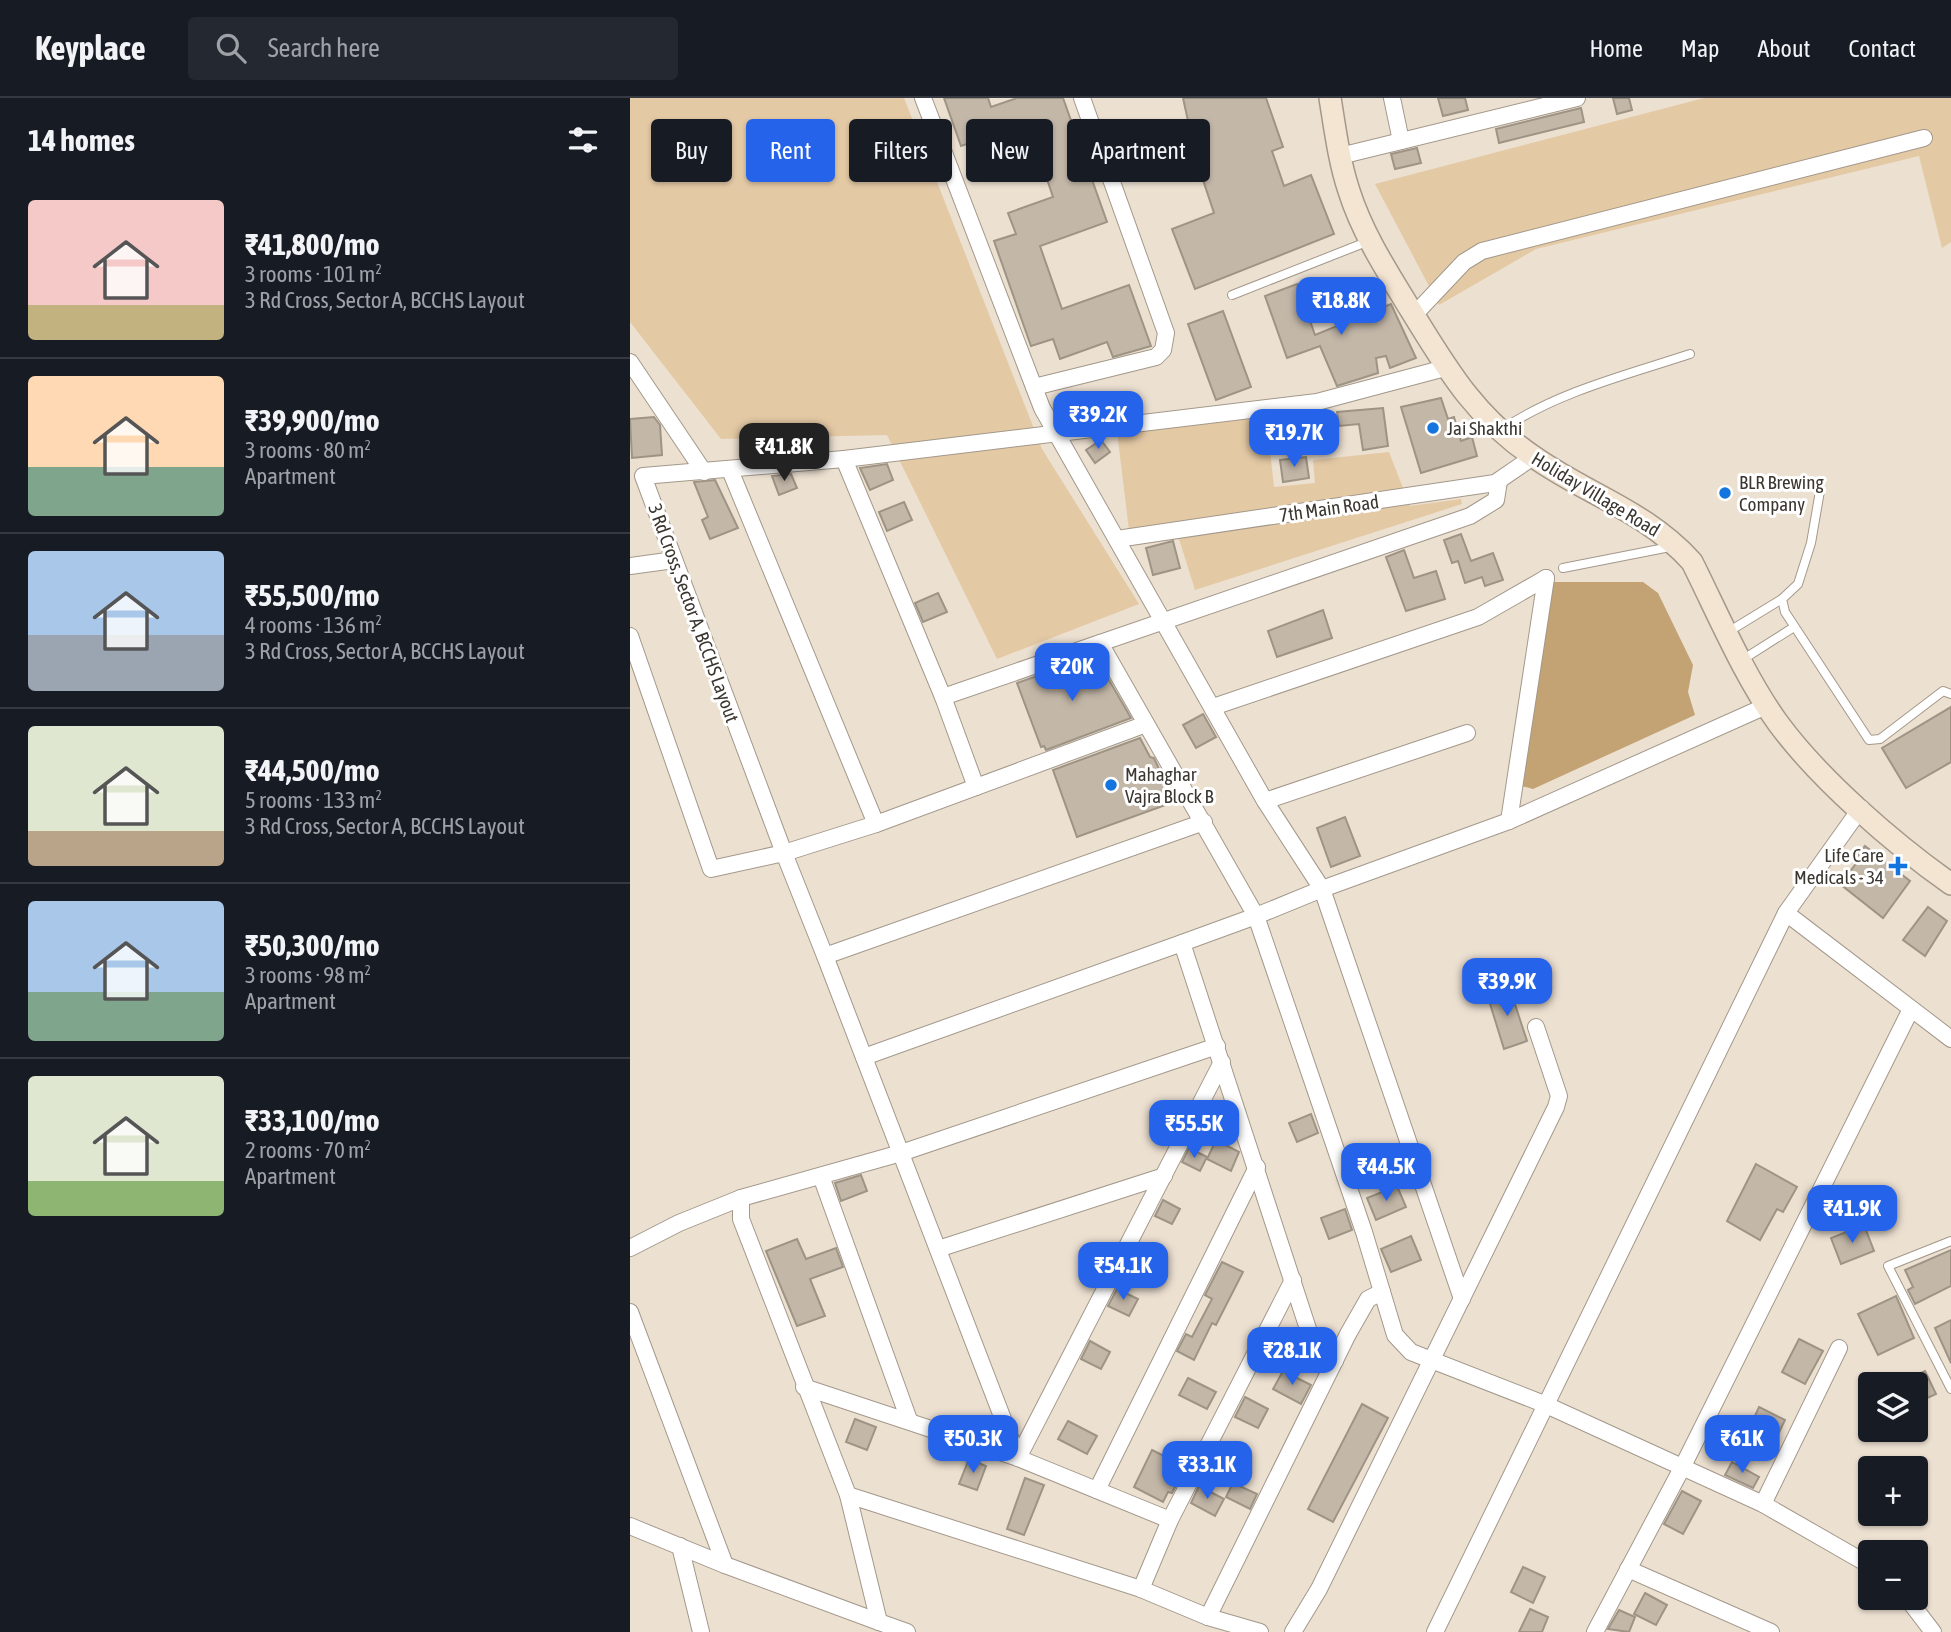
<!DOCTYPE html>
<meta charset="utf-8">
<style>
:root{--surface:#171b24;--page:#242831;--text:#f1f3f6;--muted:#9ea1a6;--line:#363941;--accent:#2563eb}
body{margin:0;font-family:"Asap Condensed",sans-serif;background:var(--page);color:var(--text);height:100vh;display:flex;flex-direction:column;font-size:26px;white-space:nowrap}
*{box-sizing:border-box;margin:0}
p{font-size:23px;color:var(--muted)}
.icon{flex:none;width:38px;height:38px;fill:none;stroke:currentColor;stroke-width:2;stroke-linecap:round;stroke-linejoin:round}
.map{position:relative;flex:1;overflow:hidden}
.panel{display:flex;flex-direction:column;background:var(--surface);width:630px}
.panel>*{flex:none}
.top-card{position:absolute;left:21px;top:21px;width:665px;height:63px;display:flex;gap:14px}
.fabs{position:absolute;left:1228px;top:1274px;display:grid;gap:14px}
.fabs a{display:grid;place-items:center;width:70px;height:70px;border-radius:7px;background:var(--surface);box-shadow:0 2px 5px #0004;font-size:35px}
.price{position:absolute;translate:-50% -60px;padding:0 16px;border-radius:14px;background:var(--accent);color:#fff;font-size:23px;line-height:46px;filter:drop-shadow(0 2px 4px #0008)}
.price::after{content:'';position:absolute;left:50%;top:42px;width:21px;height:16px;margin-left:-10px;background:inherit;clip-path:polygon(0 0,100% 0,50% 100%)}
.price.selected{background:#222;color:#fff}
ul{padding:0;list-style:none}
li{display:flex;align-items:center;gap:21px;height:175px;padding:0 28px}
li+li{border-top:2px solid var(--line)}
li span{display:grid;place-items:center;flex:none;width:196px;height:140px;border-radius:7px;color:#555}
li>.icon{margin-inline-start:auto}
span .icon{width:84px;height:84px;fill:#fffc;stroke-width:1}
li b{font-size:30px}
h2{display:flex;justify-content:space-between;align-items:center;height:84px;padding:0 28px;font-size:30px}
.chip{padding:0 24px;border-radius:7px;background:var(--surface);box-shadow:0 2px 5px #0004;font-size:24px;line-height:63px}
.chip.selected{background:var(--accent);color:#fff}
header{display:flex;align-items:center;gap:42px;box-sizing:border-box;height:98px;padding:0 35px;background:var(--surface);border-bottom:2px solid var(--line)}
header strong{font-size:33px}
nav{display:flex;gap:38px;margin-inline-start:auto;font-size:24px}
.search{width:490px;height:63px;background:var(--page);display:flex;align-items:center;gap:18px;box-sizing:border-box;padding:0 24px;border-radius:7px;color:var(--muted);font-size:26px}
main{display:flex;flex:1;min-height:0}
.map>svg:first-child{display:block}
</style>
<header>
<strong>Keyplace</strong>
<div class="search"><svg class="icon" aria-label="search" viewBox="0 0 24 24"><circle cx="10" cy="10" r="6"/><path d="M15 15l6 6"/></svg>Search here</div>
<nav><a>Home</a><a>Map</a><a>About</a><a>Contact</a></nav>
</header>
<main>
<section class="panel">
<h2>14 homes<svg class="icon" aria-label="filters" viewBox="0 0 24 24"><path d="M4 7h16M4 17h16"/><circle cx="9" cy="7" r="2"/><circle cx="15" cy="17" r="2"/></svg></h2>
<ul>
<li><span style="background:linear-gradient(#f6c9c9 75%,#c2b280 0)"><svg class="icon" aria-label="home" viewBox="0 0 24 24"><path d="M3 11l9-7 9 7M6 9v11h12V9"/></svg></span><div><b>₹41,800/mo</b><p>3 rooms · 101 m²</p><p>3 Rd Cross, Sector A, BCCHS Layout</p></div></li>
<li><span style="background:linear-gradient(#ffd9b3 65%,#7fa58c 0)"><svg class="icon" aria-label="home" viewBox="0 0 24 24"><path d="M3 11l9-7 9 7M6 9v11h12V9"/></svg></span><div><b>₹39,900/mo</b><p>3 rooms · 80 m²</p><p>Apartment</p></div></li>
<li><span style="background:linear-gradient(#a9c7e8 60%,#9aa5b1 0)"><svg class="icon" aria-label="home" viewBox="0 0 24 24"><path d="M3 11l9-7 9 7M6 9v11h12V9"/></svg></span><div><b>₹55,500/mo</b><p>4 rooms · 136 m²</p><p>3 Rd Cross, Sector A, BCCHS Layout</p></div></li>
<li><span style="background:linear-gradient(#dfe7d0 75%,#b9a48a 0)"><svg class="icon" aria-label="home" viewBox="0 0 24 24"><path d="M3 11l9-7 9 7M6 9v11h12V9"/></svg></span><div><b>₹44,500/mo</b><p>5 rooms · 133 m²</p><p>3 Rd Cross, Sector A, BCCHS Layout</p></div></li>
<li><span style="background:linear-gradient(#a9c7e8 65%,#7fa58c 0)"><svg class="icon" aria-label="home" viewBox="0 0 24 24"><path d="M3 11l9-7 9 7M6 9v11h12V9"/></svg></span><div><b>₹50,300/mo</b><p>3 rooms · 98 m²</p><p>Apartment</p></div></li>
<li><span style="background:linear-gradient(#dfe7d0 75%,#8fb573 0)"><svg class="icon" aria-label="home" viewBox="0 0 24 24"><path d="M3 11l9-7 9 7M6 9v11h12V9"/></svg></span><div><b>₹33,100/mo</b><p>2 rooms · 70 m²</p><p>Apartment</p></div></li>
</ul>
</section>
<div class="map">
<svg width="1321" height="1534" viewBox="0 0 1321 1534">
<rect width="100%" height="100%" fill="#ece0d1"/>
<g fill="#e4c9a5">
<path d="M0,0H274L412,351L509,506L367,561L257,337L91,341L0,224Z"/>
<path d="M1074,0H1321V144L1312,150L1289,58L906,151L809,207L745,86Z"/>
<path d="M636,317L644,389L685,385L683,362L759,354L780,408L831,401L832,406L565,492L544,425L499,432L487,334Z"/>
</g>
<path fill="#c3a273" d="M921,484H1013L1028,495L1063,567L1058,594L1065,617L903,691L888,687Z"/>
<g fill="#c3b7a8" stroke="#9e9485" stroke-width="2">
<path d="M314,0H358L361,9L387,0H433L477,124L410,148L432,211L499,187L521,248L483,259L477,244L430,261L423,241L401,248L364,143L386,136L378,115L423,99L404,43L359,59L352,41L331,48Z"/>
<path d="M553,0H636L653,49L642,53L654,88L681,77L704,136L565,191L542,131L584,115L567,64Z"/>
<path d="M808,0H835L838,12L813,18Z"/>
<path d="M983,0H999L1002,12L987,16Z"/>
<path d="M951,10L954,24L869,45L866,31Z"/>
<path d="M787,50L791,65L765,71L761,56Z"/>
<path d="M667,186L685,237L761,206L786,260L760,270L756,258L746,260L748,275L707,288L690,248L657,260L635,198Z"/>
<path d="M593,213L621,289L586,302L558,226Z"/>
<path d="M811,300L818,321L824,319L831,343L842,339L847,358L791,375L771,309Z"/>
<path d="M753,310L758,348L733,352L729,326L709,328L707,314Z"/>
<path d="M24,319L30,327L32,357L2,360L0,321Z"/>
<path d="M471,342L480,354L465,365L456,352Z"/>
<path d="M676,359L679,380L653,384L650,362Z"/>
<path d="M257,366L263,382L240,392L230,370Z"/>
<path d="M161,376L167,390L149,397L142,378Z"/>
<path d="M85,382L108,430L80,441L72,422L78,419L64,384Z"/>
<path d="M274,404L282,422L257,433L249,414Z"/>
<path d="M831,436L841,463L863,455L873,482L855,488L852,479L835,485L828,463L822,465L814,442Z"/>
<path d="M543,443L550,470L523,477L516,450Z"/>
<path d="M774,452L784,480L806,473L815,501L776,513L756,459Z"/>
<path d="M308,495L317,514L293,524L285,505Z"/>
<path d="M693,512L702,540L647,559L638,533Z"/>
<path d="M465,558L501,620L416,652L414,648L411,649L387,585Z"/>
<path d="M1321,609V664L1276,690L1252,650Z"/>
<path d="M573,616L586,639L566,650L553,627Z"/>
<path d="M510,640L520,659L524,660L544,704L447,739L423,672Z"/>
<path d="M715,719L730,758L701,769L687,730Z"/>
<path d="M1235,748L1280,783L1253,820L1210,786L1228,763L1225,761Z"/>
<path d="M1298,809L1317,823L1295,858L1273,842Z"/>
<path d="M879,888L897,943L874,951L857,896Z"/>
<path d="M681,1016L688,1035L667,1044L659,1025Z"/>
<path d="M586,1042L609,1054L601,1073L577,1061Z"/>
<path d="M559,1050L577,1059L570,1073L552,1064Z"/>
<path d="M1126,1066L1167,1089L1153,1114L1147,1111L1130,1142L1097,1123Z"/>
<path d="M231,1077L237,1093L211,1103L205,1085Z"/>
<path d="M767,1088L776,1109L746,1122L737,1100Z"/>
<path d="M533,1102L550,1111L542,1126L525,1118Z"/>
<path d="M715,1111L722,1132L699,1141L691,1120Z"/>
<path d="M1234,1127L1244,1153L1211,1166L1201,1140Z"/>
<path d="M781,1138L791,1162L761,1174L751,1151Z"/>
<path d="M167,1141L176,1161L206,1150L213,1169L180,1181L195,1218L167,1228L136,1153Z"/>
<path d="M1321,1152V1188L1285,1206L1278,1192L1283,1189L1275,1172Z"/>
<path d="M592,1164L613,1174L586,1227L582,1225L564,1262L547,1253L556,1236L562,1239L582,1201L575,1197Z"/>
<path d="M487,1191L508,1201L499,1218L478,1208Z"/>
<path d="M1266,1198L1284,1240L1248,1257L1228,1216Z"/>
<path d="M1321,1222V1265L1305,1230Z"/>
<path d="M1169,1241L1193,1253L1175,1286L1152,1274Z"/>
<path d="M460,1243L480,1254L471,1271L451,1261Z"/>
<path d="M653,1273L681,1287L671,1306L643,1291Z"/>
<path d="M1295,1273L1306,1296L1286,1305V1286H1267Z"/>
<path d="M558,1280L586,1294L577,1311L549,1297Z"/>
<path d="M615,1299L638,1311L628,1330L605,1319Z"/>
<path d="M732,1306L758,1320L703,1424L678,1411Z"/>
<path d="M1129,1309L1155,1322L1138,1357L1113,1344Z"/>
<path d="M225,1321L246,1329L237,1352L216,1344Z"/>
<path d="M438,1323L467,1338L457,1356L428,1341Z"/>
<path d="M522,1352L552,1367L547,1377L550,1379L542,1395L538,1394L533,1404L504,1389Z"/>
<path d="M339,1361L356,1368L347,1392L329,1386Z"/>
<path d="M1102,1364L1129,1379L1123,1390L1095,1377Z"/>
<path d="M395,1380L414,1387L394,1437L377,1431Z"/>
<path d="M603,1385L627,1396L620,1411L596,1399Z"/>
<path d="M569,1388L594,1401L585,1418L561,1405Z"/>
<path d="M1052,1393L1071,1403L1053,1436L1034,1426Z"/>
<path d="M893,1469L915,1479L903,1505L881,1494Z"/>
<path d="M1015,1495L1037,1507L1026,1527L1004,1516Z"/>
<path d="M900,1511L918,1519L912,1534H889Z"/>
<path d="M989,1512L1005,1519L999,1534L978,1531Z"/>
</g>
<g fill="none" stroke-linecap="round" stroke-linejoin="round">
<defs>
<g id="lane">
<path d="M602,197L739,143"/>
<path d="M871,332C927,294 996,277 1060,256"/>
<path d="M1190,393L1181,445L1168,486L1152,501L1155,514L1239,642L1250,641L1313,593L1321,596"/>
<path d="M933,470L1040,449"/>
<path d="M1098,534L1152,501"/>
<path d="M1112,562L1164,529"/>
<path d="M1321,1143L1258,1168L1321,1291"/>
</g>
<g id="street">
<path d="M293,0L412,310L635,703L692,791L879,723L1136,608"/>
<path d="M762,0L771,43"/>
<path d="M710,58L947,0"/>
<path d="M784,217L834,164L852,153L1294,40"/>
<path d="M0,264L74,374"/>
<path d="M404,289L526,259L533,252L536,235L452,0"/>
<path d="M214,361L687,304L815,270"/>
<path d="M100,372L246,726L516,626"/>
<path d="M487,441L865,385L903,359"/>
<path d="M0,468L44,462"/>
<path d="M0,538L81,771L154,755L195,858L574,724"/>
<path d="M470,545L840,418L866,402L869,383"/>
<path d="M313,599L346,689"/>
<path d="M583,609L848,519L916,480"/>
<path d="M635,703L837,635"/>
<path d="M879,723L916,480"/>
<path d="M246,726L154,755L13,378L214,361L313,599L470,545L626,818L552,845L681,1240L705,1263"/>
<path d="M1156,815L1321,941"/>
<path d="M195,858L388,1360L540,1422L663,1182"/>
<path d="M234,959L552,845"/>
<path d="M191,1078L279,1322"/>
<path d="M0,1150L49,1125L111,1100"/>
<path d="M308,1151L534,1078"/>
<path d="M832,1201L692,791L626,818L734,1134L765,1237L781,1254L914,1306L1133,1406L1241,1468"/>
<path d="M0,1214L95,1467"/>
<path d="M174,1289L388,1360L592,964"/>
<path d="M467,1392L627,1069"/>
<path d="M218,1397L111,1121V1100L271,1055L587,948"/>
<path d="M1133,1406L1209,1250"/>
<path d="M0,1428L95,1467L249,1524"/>
<path d="M50,1448L71,1534"/>
<path d="M998,1471L1141,1534"/>
<path d="M511,1491L540,1422"/>
<path d="M1277,1500L1303,1534"/>
<path d="M578,1519L718,1236L738,1201L752,1194"/>
<path d="M277,1534L249,1524L218,1397L511,1491L578,1519L630,1534"/>
<path d="M663,1534L689,1491L926,1009L929,998L906,929"/>
<path d="M805,1534L1156,815L1231,710"/>
<path d="M965,1534L1052,1370L1281,911"/>
</g>
<path id="secondary" d="M700,0C705,31 709,63 719,93C732,134 755,170 777,206C815,267 842,317 904,359C958,397 1016,413 1062,464C1088,516 1114,578 1148,625C1189,681 1264,746 1321,786"/>
</defs>
<use href="#lane" stroke="#a3988a" stroke-width="10"/>
<use href="#street" stroke="#a3988a" stroke-width="18"/>
<use href="#secondary" stroke="#a3988a" stroke-width="24"/>
<use href="#lane" stroke="#fff" stroke-width="8"/>
<use href="#street" stroke="#fff" stroke-width="16"/>
<use href="#secondary" stroke="#f3e5d2" stroke-width="21"/>
</g>
<g fill="#1375dd" stroke="#fff" stroke-width="2.5">
<circle cx="803" cy="330" r="7"/>
<circle cx="1095" cy="395" r="7"/>
<circle cx="481" cy="687" r="7"/>
<path d="M1264.5 757.5h7v7h7v7h-7v7h-7v-7h-7v-7h7z"/>
</g>
<g text-anchor="middle" dominant-baseline="central" stroke-width="6" stroke-linejoin="round" paint-order="stroke">
<g font-size="19" fill="#3b3630" stroke="#fff" text-anchor="start">
<text x="817" y="330">Jai Shakthi</text>
<text x="1109" y="384">BLR Brewing<tspan x="1109" dy="22">Company</tspan></text>
<text x="495" y="676">Mahaghar<tspan x="495" dy="22">Vajra Block B</tspan></text>
<text x="1254" y="757" text-anchor="end">Life Care<tspan x="1254" dy="22">Medicals - 34</tspan></text>
</g>
<g font-size="19" fill="#3b3630" stroke="#fff">
<text transform="translate(966 396) rotate(31)">Holiday Village Road</text>
<text transform="translate(699 410) rotate(-8)">7th Main Road</text>
<text transform="translate(64 515) rotate(70)">3 Rd Cross, Sector A, BCCHS Layout</text>
</g>
</g>
</svg>
<div class="fabs">
<a><svg class="icon" aria-label="layers" viewBox="0 0 24 24"><path d="M12 4l9 5-9 5-9-5zM3 14l9 5 9-5"/></svg></a>
<a>+</a>
<a>−</a>
</div>
<b class="price" style="left:711px;top:239px">₹18.8K</b>
<b class="price" style="left:468px;top:353px">₹39.2K</b>
<b class="price" style="left:664px;top:371px">₹19.7K</b>
<b class="price selected" style="left:154px;top:385px">₹41.8K</b>
<b class="price" style="left:442px;top:605px">₹20K</b>
<b class="price" style="left:877px;top:920px">₹39.9K</b>
<b class="price" style="left:564px;top:1062px">₹55.5K</b>
<b class="price" style="left:756px;top:1105px">₹44.5K</b>
<b class="price" style="left:1222px;top:1147px">₹41.9K</b>
<b class="price" style="left:493px;top:1204px">₹54.1K</b>
<b class="price" style="left:662px;top:1289px">₹28.1K</b>
<b class="price" style="left:343px;top:1377px">₹50.3K</b>
<b class="price" style="left:1112px;top:1377px">₹61K</b>
<b class="price" style="left:577px;top:1403px">₹33.1K</b>
<div class="top-card">
<a class="chip">Buy</a>
<a class="chip selected">Rent</a>
<a class="chip">Filters</a>
<a class="chip">New</a>
<a class="chip">Apartment</a>
</div>
</div>
</main>
